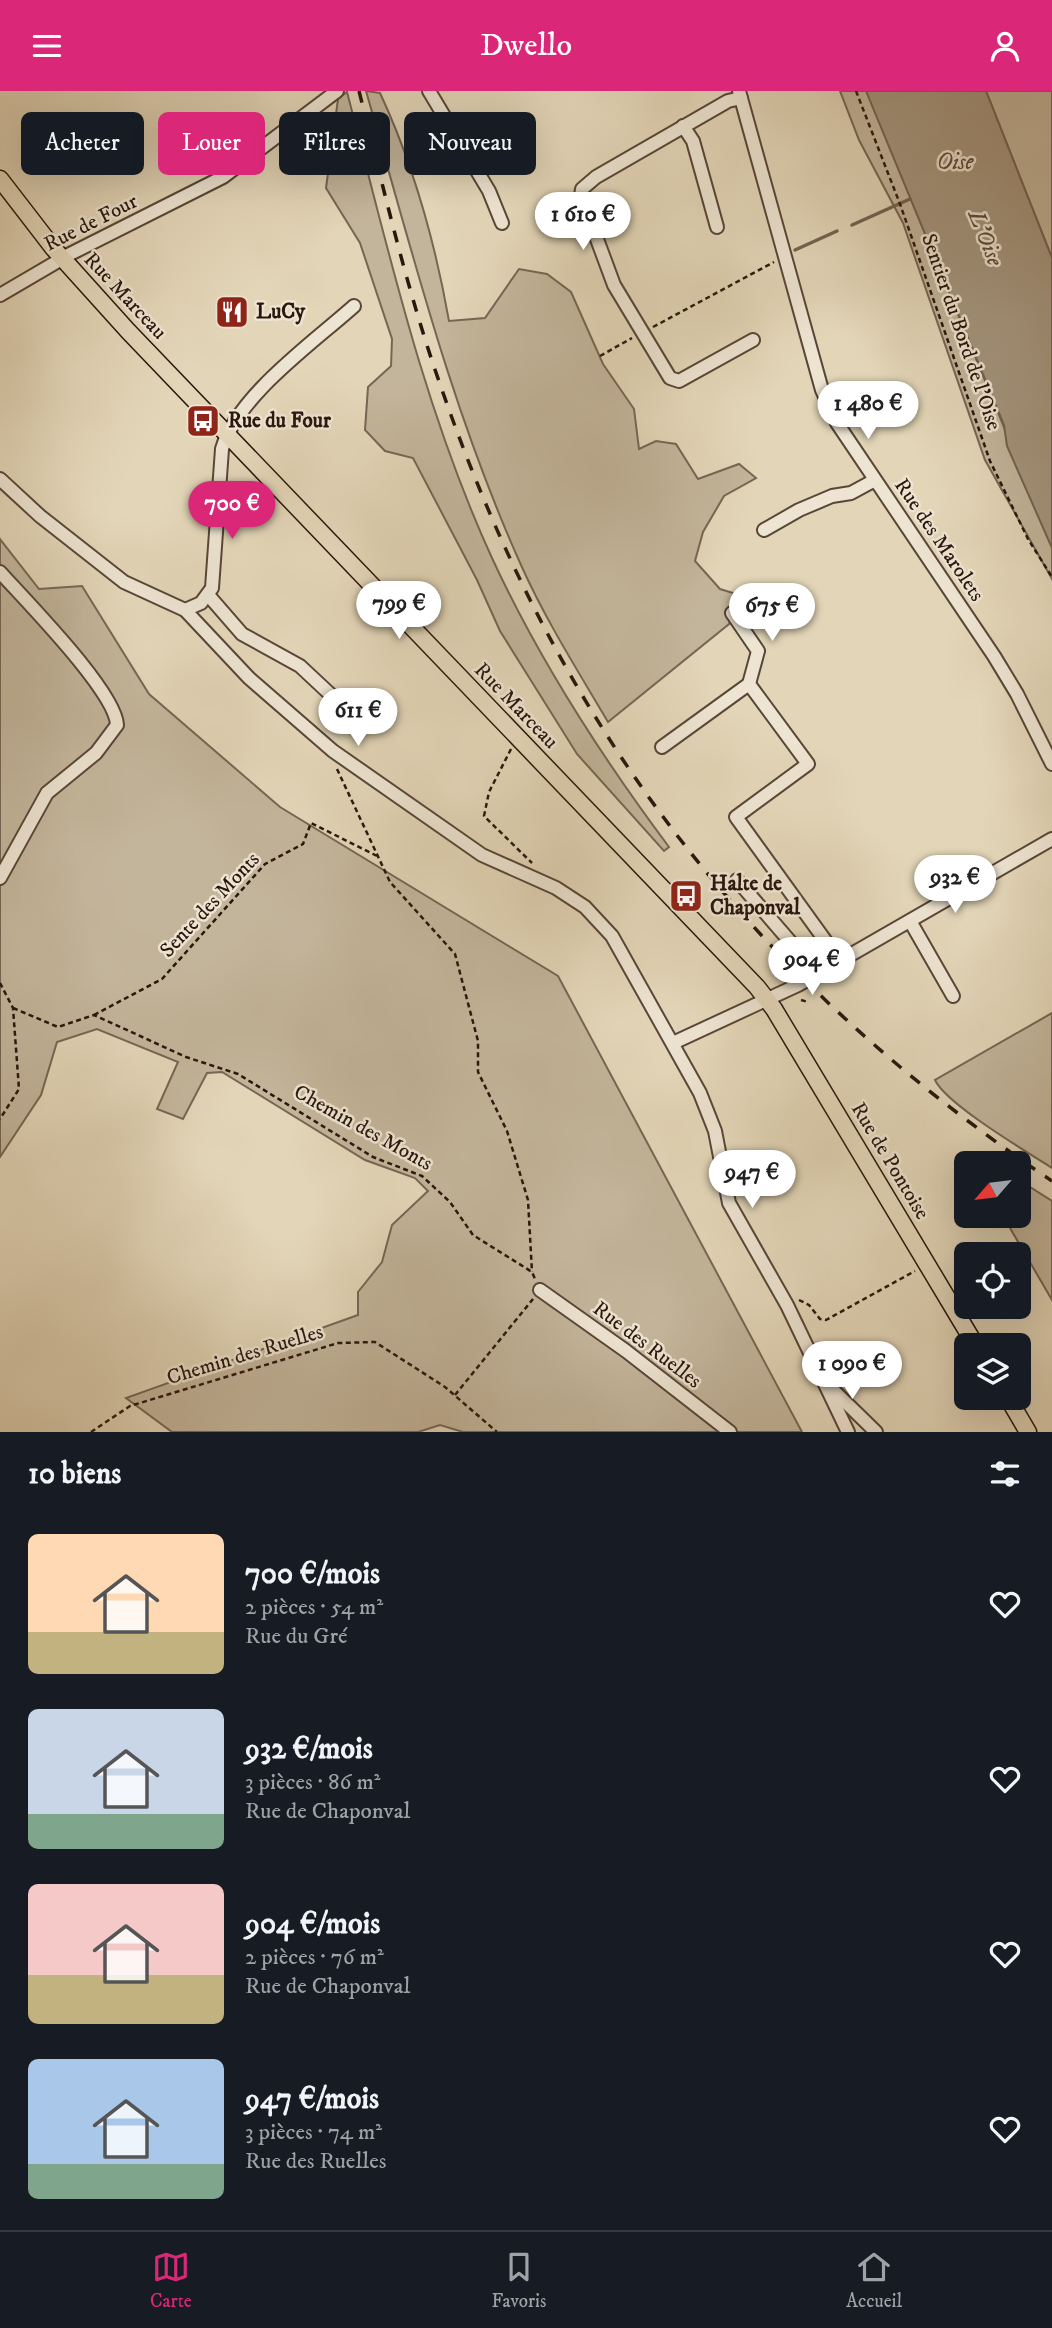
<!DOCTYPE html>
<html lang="fr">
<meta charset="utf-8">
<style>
:root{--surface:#171b24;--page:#20242c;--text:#f1f3f6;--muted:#9ea1a6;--line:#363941;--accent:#db2777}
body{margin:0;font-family:"IM FELL DW Pica",serif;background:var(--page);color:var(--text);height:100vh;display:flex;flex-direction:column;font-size:26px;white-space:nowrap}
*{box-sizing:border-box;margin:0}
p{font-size:23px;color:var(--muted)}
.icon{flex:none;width:38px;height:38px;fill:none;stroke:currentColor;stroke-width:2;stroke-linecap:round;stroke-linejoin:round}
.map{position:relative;height:1341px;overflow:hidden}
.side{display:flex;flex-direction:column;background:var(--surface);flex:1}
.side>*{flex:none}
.guide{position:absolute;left:21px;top:21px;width:700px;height:63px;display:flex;gap:14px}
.needle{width:46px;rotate:242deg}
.buttons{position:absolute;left:954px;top:1060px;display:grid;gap:14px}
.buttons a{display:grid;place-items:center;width:77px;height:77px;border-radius:10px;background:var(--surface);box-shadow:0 7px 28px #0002;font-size:35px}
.price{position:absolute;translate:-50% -60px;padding:0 16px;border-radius:24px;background:#fff;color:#222;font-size:23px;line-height:46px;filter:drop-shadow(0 2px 4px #0008)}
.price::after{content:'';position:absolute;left:50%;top:42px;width:21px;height:16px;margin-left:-10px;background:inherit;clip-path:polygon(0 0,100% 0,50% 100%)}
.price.current{background:var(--accent);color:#fff}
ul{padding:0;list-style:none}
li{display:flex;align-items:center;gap:21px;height:175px;padding:0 28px}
li span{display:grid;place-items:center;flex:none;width:196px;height:140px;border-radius:10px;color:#555}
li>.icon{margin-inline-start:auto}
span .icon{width:84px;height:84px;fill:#fffc;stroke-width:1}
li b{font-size:30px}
h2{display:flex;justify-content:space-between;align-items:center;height:84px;padding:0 28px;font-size:30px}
.tag{padding:0 24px;border-radius:10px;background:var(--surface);box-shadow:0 7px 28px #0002;font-size:24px;line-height:63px}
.tag.current{background:var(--accent);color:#fff}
header{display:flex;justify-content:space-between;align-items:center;height:91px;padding:0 28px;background:var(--accent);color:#fff;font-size:32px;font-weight:600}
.tab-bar{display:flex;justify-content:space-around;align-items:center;height:98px;border-top:2px solid var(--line);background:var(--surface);font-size:19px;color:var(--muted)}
.tab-bar a{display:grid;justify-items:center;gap:4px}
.tab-bar .current{color:var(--accent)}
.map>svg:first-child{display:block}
</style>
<header><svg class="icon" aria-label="menu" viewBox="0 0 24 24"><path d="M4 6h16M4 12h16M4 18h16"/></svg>Dwello<svg class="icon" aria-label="person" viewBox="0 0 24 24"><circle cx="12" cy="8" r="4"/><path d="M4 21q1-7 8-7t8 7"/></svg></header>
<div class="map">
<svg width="1052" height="1341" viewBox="0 0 1052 1341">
<rect width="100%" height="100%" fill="#e3d6b8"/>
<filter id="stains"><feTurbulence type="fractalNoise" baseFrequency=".00286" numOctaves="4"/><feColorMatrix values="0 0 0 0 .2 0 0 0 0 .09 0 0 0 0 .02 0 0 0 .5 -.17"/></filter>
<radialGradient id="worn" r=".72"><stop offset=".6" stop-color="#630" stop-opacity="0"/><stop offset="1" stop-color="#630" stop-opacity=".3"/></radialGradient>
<g fill="#c3b59b" stroke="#766654" stroke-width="2">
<path d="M366,0L380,2C414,75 435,151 449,230L485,227L519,178L547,183L571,201L603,273L634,318L639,358L656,350L676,353L698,388L739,373L756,387L724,405L703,441L695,470L720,498L743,505L729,533L608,631C578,580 545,528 521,474C452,321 412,160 366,0Z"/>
<path d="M840,0H867L1052,454V488L985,369L903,132L859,49Z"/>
<path d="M986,0H1052V167Z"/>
<path d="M347,1C388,158 424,319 492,467C540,571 601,665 669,756L664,760L577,663L500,540L477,489L413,367L385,360L365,339L368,296L391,275L392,248L360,152L326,97L338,8Z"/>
<path d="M0,448L39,498L82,495L149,603L280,716L558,885L802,1341H463L440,1334L418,1341H172L126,1307L358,1224V1201L382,1171L392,1134L428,1100L415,1087L365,1069L222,981L207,982L183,1028L157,1018L178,971L97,938L57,951L41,1004L0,1066Z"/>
<path d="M1052,922V1077C1027,1061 946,1013 935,989Z"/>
<path d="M1019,1089L1052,1110V1209L1003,1125H1018Z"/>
</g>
<path fill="#a4957e" stroke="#736251" stroke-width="2" d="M866,0H986L1052,167V457L1007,355L1004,334Z"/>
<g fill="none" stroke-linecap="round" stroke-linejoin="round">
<g stroke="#736251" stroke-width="3.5">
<path d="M852,134L910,108"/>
<path d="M795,159L837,140"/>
</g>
<defs>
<g id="minor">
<path d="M429,0L489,100L502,132"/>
<path d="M739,0L822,299L837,332L994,565L1017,603L1052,673"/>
<path d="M741,7L728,10L596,86L582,98L581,105L614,194L670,287L679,290L753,249"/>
<path d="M683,35L693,50L717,136"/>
<path d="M0,204L70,163L223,86L337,0"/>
<path d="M0,388L40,425L124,491L185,519L249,587L333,660L482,764L556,797L585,816L612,845L700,1002L715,1040L729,1112L787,1214L848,1341"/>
<path d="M764,439L799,419L832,405L851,402L875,389"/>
<path d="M0,481C25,509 116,601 117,634L96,662L47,702L0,787"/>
<path d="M209,505L242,543L300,575L331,604"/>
<path d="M185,519L201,512L212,497L222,358C237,305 314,251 354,215"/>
<path d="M732,522L758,560L749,593"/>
<path d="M662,656L749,593L808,673L736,726L840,870"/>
<path d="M737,789L818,883"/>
<path d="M910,830L953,905"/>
<path d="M673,952L798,894L1052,748"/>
<path d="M540,1199L626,1260L730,1341"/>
<path d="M831,1297L876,1341"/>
</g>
<g id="major">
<path d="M0,88L54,158L128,240L757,896L774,918L976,1255"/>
<path d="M1008,1307L1028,1341"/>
</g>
</defs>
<use href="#minor" stroke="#584638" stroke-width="16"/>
<use href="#major" stroke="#29160d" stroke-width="19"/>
<g stroke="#29160d" stroke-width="2.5" stroke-dasharray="5 3.5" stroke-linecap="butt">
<path d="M856,0L900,113L990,370L1028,448L1052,486"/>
<path d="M653,236L774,171"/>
<path d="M600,265L632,247"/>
<path d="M511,658L489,701L484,725L532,772"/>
<path d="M337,678L390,791L455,863L478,950V981L507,1040L528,1109L532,1181"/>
<path d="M0,892L13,917L19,998L0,1028"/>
<path d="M801,909L808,911"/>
<path d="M13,917L58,936L94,924L186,966L238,983L373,1066L422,1085L450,1111L473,1144L532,1181L535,1188"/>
<path d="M94,924L162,888L265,773L303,753L311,732L377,765"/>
<path d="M799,1209L809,1214L820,1228L826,1229L915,1180"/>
<path d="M455,1304L533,1208"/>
<path d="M91,1341L130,1315L338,1252L375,1251L445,1296L497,1341"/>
</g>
<use href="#minor" stroke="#ede4d1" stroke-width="12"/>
<use href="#major" stroke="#e3d6b8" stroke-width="16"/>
<path stroke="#29160d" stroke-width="3.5" stroke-dasharray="12 12" stroke-linecap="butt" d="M359,0C384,99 407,200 441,296C560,640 751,887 1052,1090"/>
</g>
<defs>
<symbol id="restaurant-square" viewBox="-11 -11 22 22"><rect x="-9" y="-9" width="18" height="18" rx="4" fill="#8f2418" stroke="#ede4d1"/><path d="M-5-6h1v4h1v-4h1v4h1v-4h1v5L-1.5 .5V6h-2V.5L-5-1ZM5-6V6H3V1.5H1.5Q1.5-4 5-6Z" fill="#fff"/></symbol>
<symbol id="bus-square" viewBox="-11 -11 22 22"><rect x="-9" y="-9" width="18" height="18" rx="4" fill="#8f2418" stroke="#ede4d1"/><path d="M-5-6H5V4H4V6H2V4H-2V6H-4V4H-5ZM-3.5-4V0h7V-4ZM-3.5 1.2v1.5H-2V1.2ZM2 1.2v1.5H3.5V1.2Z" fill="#fff"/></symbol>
</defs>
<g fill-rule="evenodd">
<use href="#restaurant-square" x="213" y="202" width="38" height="38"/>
<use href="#bus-square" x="184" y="311" width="38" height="38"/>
<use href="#bus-square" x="667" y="786" width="38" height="38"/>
</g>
<g text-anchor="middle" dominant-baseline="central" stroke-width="5" stroke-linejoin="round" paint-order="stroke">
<g font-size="21" fill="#29160d" stroke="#ede4d1">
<text transform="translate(91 132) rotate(-27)">Rue de Four</text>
<text transform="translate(125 205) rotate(47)">Rue Marceau</text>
<text transform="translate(961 241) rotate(71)">Sentier du Bord de l'Oise</text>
<text transform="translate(939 449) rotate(56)">Rue des Marolets</text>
<text transform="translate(516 615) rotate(46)">Rue Marceau</text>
<text transform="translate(210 814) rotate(-47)">Sente des Monts</text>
<text transform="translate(363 1037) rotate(29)">Chemin des Monts</text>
<text transform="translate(890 1070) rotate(59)">Rue de Pontoise</text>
<text transform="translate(647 1254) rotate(37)">Rue des Ruelles</text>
<text transform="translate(245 1264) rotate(-17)">Chemin des Ruelles</text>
</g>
<g font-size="21" font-weight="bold" fill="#29160d" stroke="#ede4d1" text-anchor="start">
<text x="256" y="221">LuCy</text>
<text x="228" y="330">Rue du Four</text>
<text x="710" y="793">Halte de<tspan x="710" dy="24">Chaponval</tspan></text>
</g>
<g font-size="23" font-style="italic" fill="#5a493a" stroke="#ede4d1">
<text x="955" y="71">Oise</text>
<text transform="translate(985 147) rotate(68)">L'Oise</text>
</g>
</g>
<rect width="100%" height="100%" filter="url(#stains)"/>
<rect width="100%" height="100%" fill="url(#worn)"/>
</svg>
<div class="buttons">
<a><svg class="needle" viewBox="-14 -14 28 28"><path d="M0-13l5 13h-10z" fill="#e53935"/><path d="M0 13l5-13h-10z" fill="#9ea1a6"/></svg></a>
<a><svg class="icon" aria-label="locate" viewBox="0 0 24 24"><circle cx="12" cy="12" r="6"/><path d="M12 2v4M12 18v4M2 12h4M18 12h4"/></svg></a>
<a><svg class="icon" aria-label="layers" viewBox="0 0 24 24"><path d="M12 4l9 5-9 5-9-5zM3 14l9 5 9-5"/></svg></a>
</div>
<b class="price" style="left:583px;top:161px">1 610 €</b>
<b class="price" style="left:868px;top:350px">1 480 €</b>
<b class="price current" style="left:232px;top:450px">700 €</b>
<b class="price" style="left:399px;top:550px">799 €</b>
<b class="price" style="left:772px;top:552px">675 €</b>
<b class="price" style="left:358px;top:657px">611 €</b>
<b class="price" style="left:955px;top:824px">932 €</b>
<b class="price" style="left:812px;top:906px">904 €</b>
<b class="price" style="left:752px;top:1119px">947 €</b>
<b class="price" style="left:852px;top:1310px">1 090 €</b>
<div class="guide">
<a class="tag">Acheter</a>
<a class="tag current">Louer</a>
<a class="tag">Filtres</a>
<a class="tag">Nouveau</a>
</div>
</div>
<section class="side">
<h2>10 biens<svg class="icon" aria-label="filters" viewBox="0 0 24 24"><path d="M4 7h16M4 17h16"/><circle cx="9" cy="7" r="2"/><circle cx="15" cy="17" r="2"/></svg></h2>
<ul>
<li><span style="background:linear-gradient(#ffd9b3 70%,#c2b280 0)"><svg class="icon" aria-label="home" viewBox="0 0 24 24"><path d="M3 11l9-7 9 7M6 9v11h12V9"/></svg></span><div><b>700 €/mois</b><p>2 pièces · 54 m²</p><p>Rue du Gré</p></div><svg class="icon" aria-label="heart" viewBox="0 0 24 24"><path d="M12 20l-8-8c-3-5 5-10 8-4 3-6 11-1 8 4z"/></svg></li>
<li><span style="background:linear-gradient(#c9d6e8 75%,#7fa58c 0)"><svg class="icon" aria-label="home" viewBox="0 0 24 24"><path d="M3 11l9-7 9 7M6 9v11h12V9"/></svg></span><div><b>932 €/mois</b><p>3 pièces · 86 m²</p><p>Rue de Chaponval</p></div><svg class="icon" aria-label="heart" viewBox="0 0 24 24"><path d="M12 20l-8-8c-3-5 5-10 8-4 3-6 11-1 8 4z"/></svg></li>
<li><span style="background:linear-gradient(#f6c9c9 65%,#c2b280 0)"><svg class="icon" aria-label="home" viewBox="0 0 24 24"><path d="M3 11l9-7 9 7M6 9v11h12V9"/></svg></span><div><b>904 €/mois</b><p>2 pièces · 76 m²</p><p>Rue de Chaponval</p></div><svg class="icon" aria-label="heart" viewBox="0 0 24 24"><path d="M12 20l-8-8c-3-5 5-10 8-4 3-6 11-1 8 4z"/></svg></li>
<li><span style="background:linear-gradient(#a9c7e8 75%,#7fa58c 0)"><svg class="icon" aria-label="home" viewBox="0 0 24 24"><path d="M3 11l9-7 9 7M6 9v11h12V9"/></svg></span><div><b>947 €/mois</b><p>3 pièces · 74 m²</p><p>Rue des Ruelles</p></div><svg class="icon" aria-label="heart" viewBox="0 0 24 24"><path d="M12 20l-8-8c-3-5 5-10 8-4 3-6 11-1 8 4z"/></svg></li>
</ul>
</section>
<nav class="tab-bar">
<a class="current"><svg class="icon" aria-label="map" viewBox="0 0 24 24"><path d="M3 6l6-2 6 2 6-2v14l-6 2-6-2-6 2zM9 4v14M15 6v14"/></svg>Carte</a>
<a><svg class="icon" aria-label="saved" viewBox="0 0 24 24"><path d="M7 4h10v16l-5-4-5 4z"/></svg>Favoris</a>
<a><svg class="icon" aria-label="home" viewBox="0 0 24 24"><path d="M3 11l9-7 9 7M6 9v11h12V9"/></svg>Accueil</a>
</nav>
